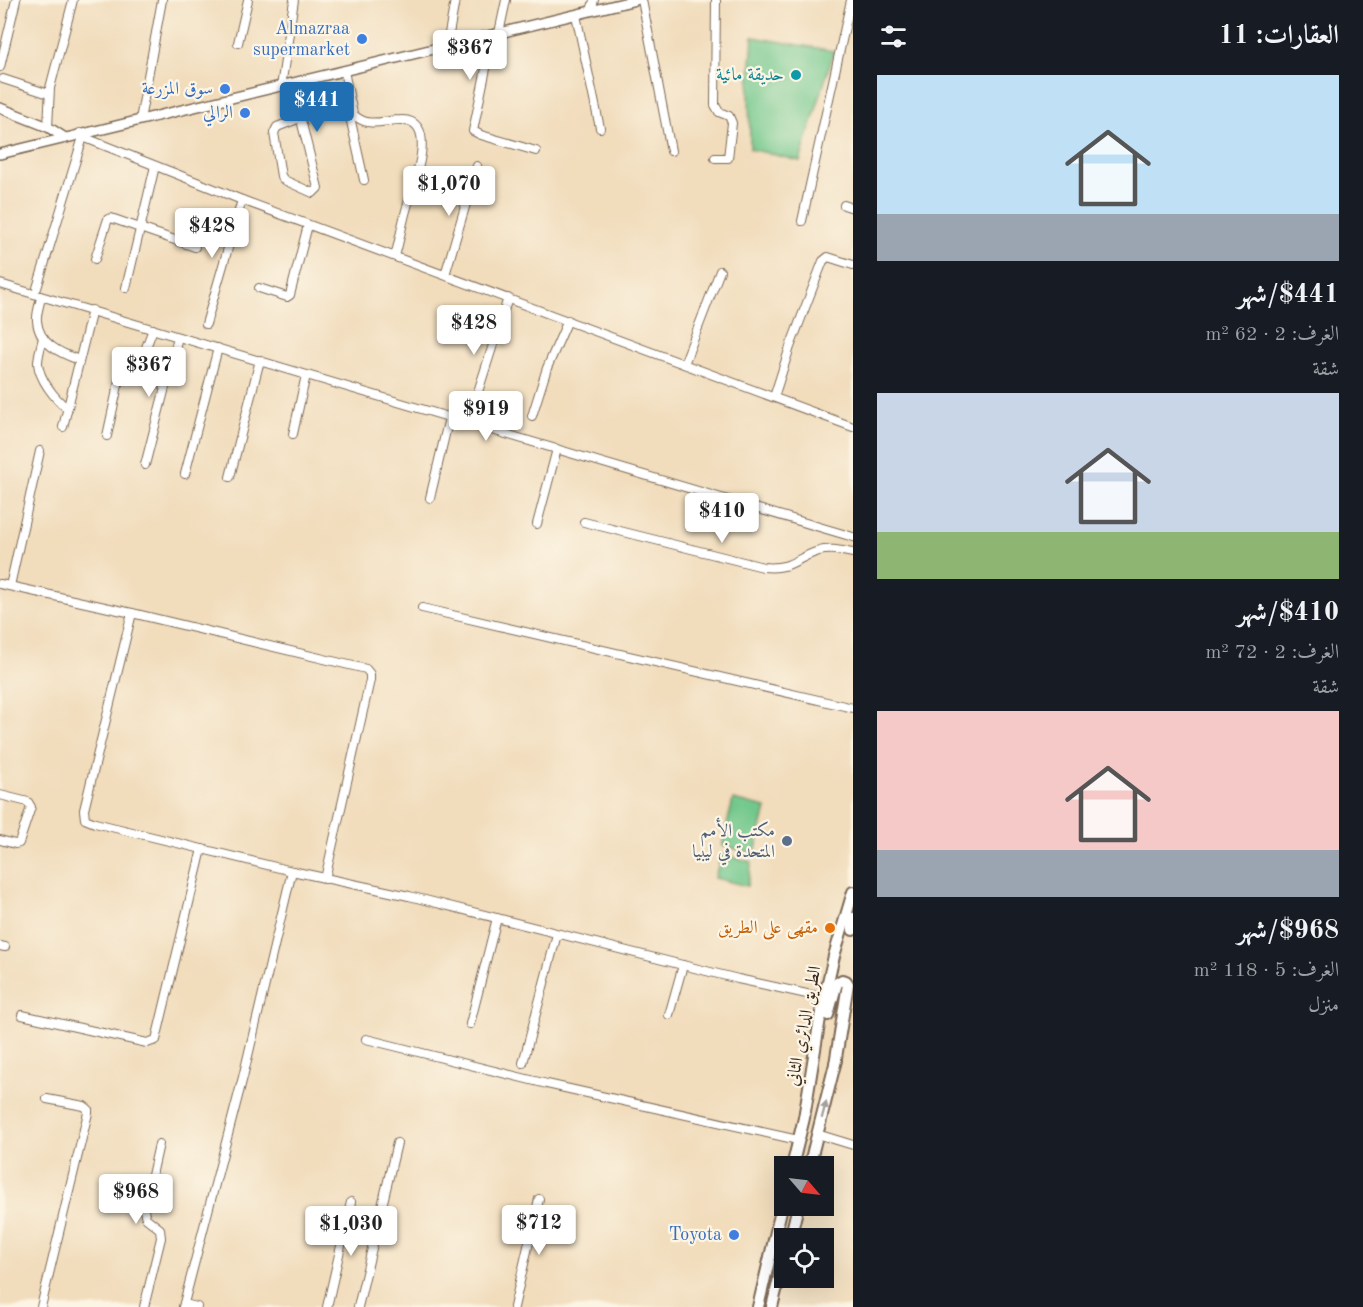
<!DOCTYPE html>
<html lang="ar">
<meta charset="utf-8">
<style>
:root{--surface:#171b24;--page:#20242c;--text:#f1f3f6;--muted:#9ea1a6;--accent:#1f6fb2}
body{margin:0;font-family:"Old Standard TT",Amiri,serif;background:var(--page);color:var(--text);direction:rtl;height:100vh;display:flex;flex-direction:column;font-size:22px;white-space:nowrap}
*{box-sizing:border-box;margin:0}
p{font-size:20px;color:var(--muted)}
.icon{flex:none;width:33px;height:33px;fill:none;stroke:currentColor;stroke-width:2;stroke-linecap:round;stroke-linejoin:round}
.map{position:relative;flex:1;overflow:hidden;direction:ltr}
.panel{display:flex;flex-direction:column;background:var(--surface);width:510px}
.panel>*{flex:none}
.needle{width:39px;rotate:118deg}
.fabs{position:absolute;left:774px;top:1156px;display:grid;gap:12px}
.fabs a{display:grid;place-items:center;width:60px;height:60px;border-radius:0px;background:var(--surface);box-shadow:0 6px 24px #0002;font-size:30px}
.price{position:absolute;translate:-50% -51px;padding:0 14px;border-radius:6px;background:#fff;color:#222;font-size:20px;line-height:39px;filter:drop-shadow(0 2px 3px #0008)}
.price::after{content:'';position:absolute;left:50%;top:36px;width:18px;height:14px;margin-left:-9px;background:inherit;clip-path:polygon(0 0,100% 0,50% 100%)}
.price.selected{background:var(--accent);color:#fff}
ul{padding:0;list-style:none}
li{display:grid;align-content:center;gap:12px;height:318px;padding:0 24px}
li span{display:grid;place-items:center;height:186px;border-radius:0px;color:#555}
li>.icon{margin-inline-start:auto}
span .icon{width:108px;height:108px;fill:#fffc;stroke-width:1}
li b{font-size:26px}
h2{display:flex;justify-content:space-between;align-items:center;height:72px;padding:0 24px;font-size:26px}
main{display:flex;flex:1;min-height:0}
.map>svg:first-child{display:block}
</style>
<main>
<section class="panel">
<h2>العقارات: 11<svg class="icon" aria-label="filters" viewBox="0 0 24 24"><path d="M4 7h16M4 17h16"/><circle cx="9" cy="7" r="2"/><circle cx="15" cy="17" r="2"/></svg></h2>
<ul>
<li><span style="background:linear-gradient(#bfe0f5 75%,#9aa5b1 0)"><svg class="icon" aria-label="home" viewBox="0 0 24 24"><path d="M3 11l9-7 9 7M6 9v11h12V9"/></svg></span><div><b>$441/شهر</b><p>الغرف: 2 · 62 m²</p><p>شقة</p></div></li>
<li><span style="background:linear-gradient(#c9d6e8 75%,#8fb573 0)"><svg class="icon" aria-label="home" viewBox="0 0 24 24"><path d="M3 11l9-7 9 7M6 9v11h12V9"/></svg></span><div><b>$410/شهر</b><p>الغرف: 2 · 72 m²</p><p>شقة</p></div></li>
<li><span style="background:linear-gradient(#f6c9c9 75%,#9aa5b1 0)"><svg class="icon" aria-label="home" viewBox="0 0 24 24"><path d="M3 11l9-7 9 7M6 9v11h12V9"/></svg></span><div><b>$968/شهر</b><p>الغرف: 5 · 118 m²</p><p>منزل</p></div></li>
</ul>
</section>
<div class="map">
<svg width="853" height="1307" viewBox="0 0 853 1307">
<rect width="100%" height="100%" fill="#fcf5e5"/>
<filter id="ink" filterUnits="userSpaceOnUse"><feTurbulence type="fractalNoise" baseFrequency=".0167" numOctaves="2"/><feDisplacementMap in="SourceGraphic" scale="12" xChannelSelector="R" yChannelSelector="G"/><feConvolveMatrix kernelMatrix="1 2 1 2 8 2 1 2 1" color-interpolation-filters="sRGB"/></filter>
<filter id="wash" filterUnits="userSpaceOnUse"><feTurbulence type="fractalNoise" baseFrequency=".008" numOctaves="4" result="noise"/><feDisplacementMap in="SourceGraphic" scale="24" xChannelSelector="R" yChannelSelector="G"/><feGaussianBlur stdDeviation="1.35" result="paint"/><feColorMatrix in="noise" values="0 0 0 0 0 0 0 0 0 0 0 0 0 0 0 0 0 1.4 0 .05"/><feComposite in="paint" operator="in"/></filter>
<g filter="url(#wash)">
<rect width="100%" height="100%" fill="#f1dcbb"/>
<g fill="#72c88c" stroke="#567955" stroke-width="1.5">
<path d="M753,37L834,51L800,161L750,149L749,91Z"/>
<path d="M733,800L766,808L755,853L722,846Z"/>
<path d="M721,854L752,862L747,886L715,878Z"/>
</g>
</g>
<g filter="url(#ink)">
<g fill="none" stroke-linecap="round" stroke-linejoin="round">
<defs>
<g id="minor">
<path d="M642,0L671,151"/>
<path d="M591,11L594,0"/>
<path d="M576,15L600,128"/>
<path d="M499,33L506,0"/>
<path d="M493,35L473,131L481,135L536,151"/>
<path d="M238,43L248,0"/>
<path d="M447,45L455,0"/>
<path d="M0,67L16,0"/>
<path d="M344,71L353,114C368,129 383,120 401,120C441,119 412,187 407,207C402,223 400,240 395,256"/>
<path d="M3,79L49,94"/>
<path d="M292,84L318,188L313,193L284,180L281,176L274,133L277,127L300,118"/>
<path d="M281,87L294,0"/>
<path d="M348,108L364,180"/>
<path d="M140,120L162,0"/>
<path d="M48,127L50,88L73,0"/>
<path d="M80,133L83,137L242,200L853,427"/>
<path d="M715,158H728L732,123L729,116L719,112L715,105L716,0"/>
<path d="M844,205L853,208"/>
<path d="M802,221L851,0"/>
<path d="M95,259L108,219L111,218L195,247"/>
<path d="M445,275L477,166"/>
<path d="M0,284L853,537"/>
<path d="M37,288L83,137"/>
<path d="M126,288L155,166"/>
<path d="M259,288L287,297L290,295L308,225"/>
<path d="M41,297C40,304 36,314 37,321C39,344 60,353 79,360"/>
<path d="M206,324L242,200"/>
<path d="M43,338C41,346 38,355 38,363C39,379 55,399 67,408"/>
<path d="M684,364L720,271"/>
<path d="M774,397L790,347L823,261L828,257L853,265"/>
<path d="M532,416L547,368L568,320"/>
<path d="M468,423L508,298"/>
<path d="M63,427L92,310"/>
<path d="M293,434L306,375"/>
<path d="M107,436L120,376L126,370L139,366L153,329"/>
<path d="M145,465L178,337"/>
<path d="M185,474L218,348"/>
<path d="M230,477L260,360"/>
<path d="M430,498L449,418"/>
<path d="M584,522L763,567C792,570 795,558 819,551C831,548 841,551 853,553"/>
<path d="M537,524L557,449"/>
<path d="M0,584L132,613L366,669L370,674V680L325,879"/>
<path d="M10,586L40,451"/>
<path d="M422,608L853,708"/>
<path d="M132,613L84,810L85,819L95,823L292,871"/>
<path d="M0,795L28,802L31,807L19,843L15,844L0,840"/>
<path d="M0,946L5,947"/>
<path d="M22,1015L147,1043L156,1040L202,849"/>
<path d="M669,1015L683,965"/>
<path d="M470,1024L497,918"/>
<path d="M366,1039L547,1084L798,1140"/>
<path d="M523,1063L557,934"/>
<path d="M817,1134L853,1145"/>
<path d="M184,1304L197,1307"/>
<path d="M41,1307L88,1113V1109L84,1106L47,1099"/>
<path d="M144,1307L161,1238L160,1229L146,1218L144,1211L159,1144"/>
<path d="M183,1307L243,1077L292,871L409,896L738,979L825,998"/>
<path d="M327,1307L351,1202"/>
<path d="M358,1307L397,1143"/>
<path d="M514,1307L539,1199"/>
</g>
<g id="major">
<path d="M0,108L48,127L65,138"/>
<path d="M0,154L636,0"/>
</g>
<g id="highway">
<path d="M853,918V930"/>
<path d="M828,1015L837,983L842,980L846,981L848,984L835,1064"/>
<path d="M792,1167L804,1118L821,1012L834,956L853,892"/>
<path d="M809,1167L836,1060"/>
<path d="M790,1239L798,1206"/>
<path d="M758,1307L784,1198"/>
<path d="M772,1307L784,1258"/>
</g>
</defs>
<use href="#minor" stroke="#7b6855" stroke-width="10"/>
<use href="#major" stroke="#7b6855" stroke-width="12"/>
<use href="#highway" stroke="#7b6855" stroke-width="14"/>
<use href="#minor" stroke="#fff" stroke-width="8"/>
<use href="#major" stroke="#fff" stroke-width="9"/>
<use href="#highway" stroke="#fff" stroke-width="10"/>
</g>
<defs><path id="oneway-solid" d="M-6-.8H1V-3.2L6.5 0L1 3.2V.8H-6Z" transform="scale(1.5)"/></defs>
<use fill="#a79f9a" href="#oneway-solid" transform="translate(824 1110) rotate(-75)"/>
</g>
<g fill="#3f7fe0" stroke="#fcf5e5" stroke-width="2">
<circle cx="362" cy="39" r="6"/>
<circle cx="225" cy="89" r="6"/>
<circle cx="245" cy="113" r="6"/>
<circle cx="734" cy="1235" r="6"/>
</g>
<circle fill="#0f9aa8" stroke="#fcf5e5" stroke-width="2" cx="796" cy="75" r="6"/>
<circle fill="#5c6f8a" stroke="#fcf5e5" stroke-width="2" cx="787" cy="841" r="6"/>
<circle fill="#e8710a" stroke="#fcf5e5" stroke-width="2" cx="830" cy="928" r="6"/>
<g text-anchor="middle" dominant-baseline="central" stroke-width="4.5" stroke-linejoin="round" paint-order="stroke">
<g font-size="18" fill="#366cbe" stroke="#fcf5e5" text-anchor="end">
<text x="350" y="29">Almazraa<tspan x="350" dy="21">supermarket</tspan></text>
<text x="213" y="89">سوق المزرعة</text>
<text x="233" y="113">الرالي</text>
<text x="722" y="1235">Toyota</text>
</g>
<g font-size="18" fill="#0d838f" stroke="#fcf5e5" text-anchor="end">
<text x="784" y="75">حديقة مائية</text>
</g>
<g font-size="18" fill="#4e5e75" stroke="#fcf5e5" text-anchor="end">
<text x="775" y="831">مكتب الأمم<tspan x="775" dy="21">المتحدة في ليبيا</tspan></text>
</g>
<g font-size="18" fill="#c56008" stroke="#fcf5e5" text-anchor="end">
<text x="818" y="928">مقهى على الطريق</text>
</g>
<g font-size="18" fill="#3b2a1e" stroke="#fcf5e5">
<text transform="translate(804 1026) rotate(-79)">الطريق الدائري الثاني</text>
</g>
</g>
</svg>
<div class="fabs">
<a><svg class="needle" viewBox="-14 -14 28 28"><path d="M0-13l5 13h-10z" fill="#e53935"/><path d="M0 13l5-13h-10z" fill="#9ea1a6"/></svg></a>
<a><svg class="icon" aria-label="locate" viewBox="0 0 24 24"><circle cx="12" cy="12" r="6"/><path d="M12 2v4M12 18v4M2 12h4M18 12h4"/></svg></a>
</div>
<b class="price" style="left:470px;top:81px">$367</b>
<b class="price selected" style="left:317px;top:133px">$441</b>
<b class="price" style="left:449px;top:217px">$1,070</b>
<b class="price" style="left:212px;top:259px">$428</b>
<b class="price" style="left:474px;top:356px">$428</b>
<b class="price" style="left:149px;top:398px">$367</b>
<b class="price" style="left:486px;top:442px">$919</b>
<b class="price" style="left:722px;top:544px">$410</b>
<b class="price" style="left:136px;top:1225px">$968</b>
<b class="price" style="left:539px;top:1256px">$712</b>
<b class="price" style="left:351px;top:1257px">$1,030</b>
</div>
</main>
